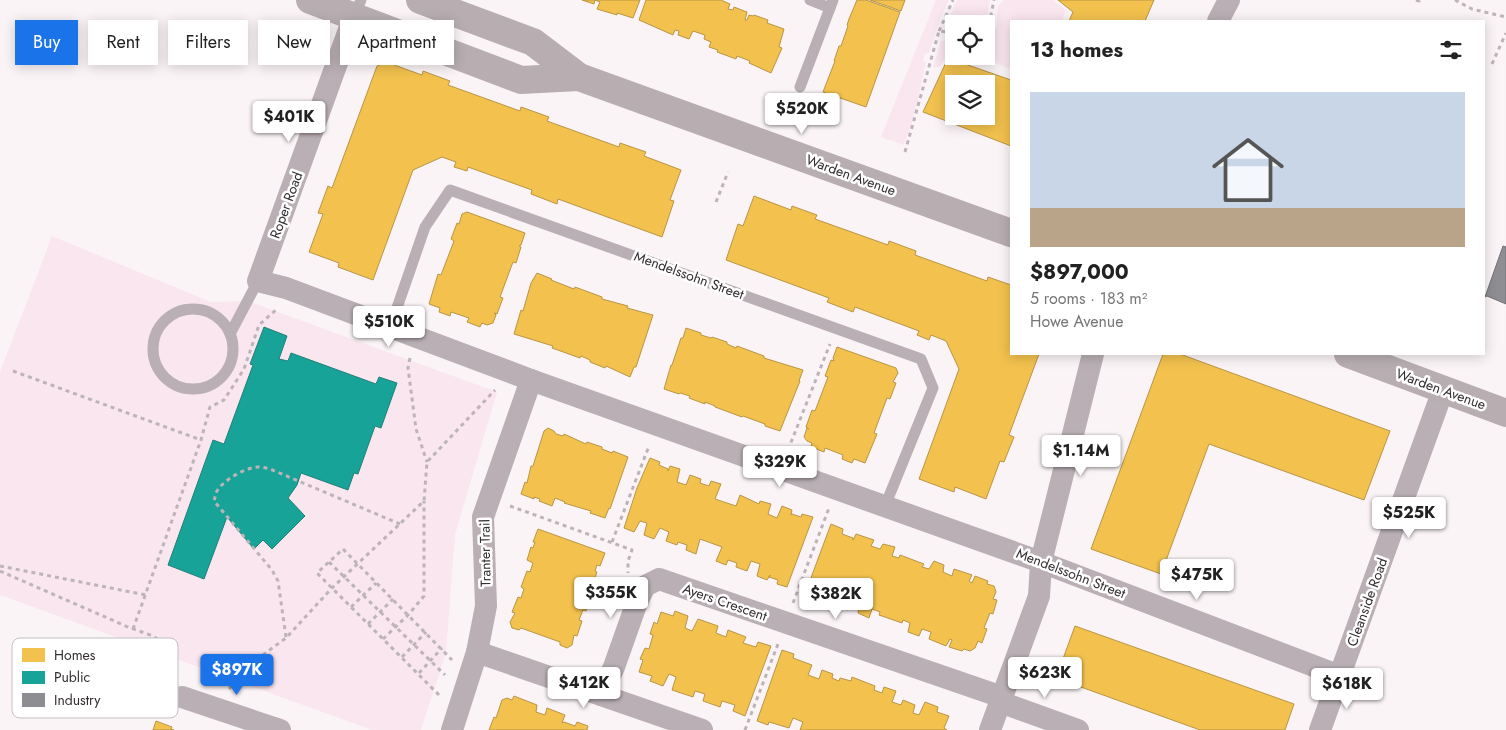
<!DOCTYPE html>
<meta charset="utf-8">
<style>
:root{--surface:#fff;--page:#f2f2f2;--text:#222;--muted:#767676;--line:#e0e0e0;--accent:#1a73e8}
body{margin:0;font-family:Jost,sans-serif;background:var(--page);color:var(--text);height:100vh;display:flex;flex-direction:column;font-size:19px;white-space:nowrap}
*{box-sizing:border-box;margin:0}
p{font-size:16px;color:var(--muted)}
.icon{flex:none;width:28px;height:28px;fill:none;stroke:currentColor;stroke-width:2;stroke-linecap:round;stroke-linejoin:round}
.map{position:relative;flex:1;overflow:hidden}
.details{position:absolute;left:1010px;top:20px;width:475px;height:335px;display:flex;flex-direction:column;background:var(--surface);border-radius:0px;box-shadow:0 2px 12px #0003}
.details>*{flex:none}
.banner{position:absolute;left:15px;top:20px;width:475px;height:45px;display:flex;gap:10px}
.fabs{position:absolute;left:945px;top:15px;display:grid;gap:10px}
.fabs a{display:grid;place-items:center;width:50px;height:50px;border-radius:0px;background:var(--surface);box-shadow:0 2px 12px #0003;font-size:25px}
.price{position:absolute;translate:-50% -42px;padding:0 11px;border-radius:5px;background:#fff;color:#222;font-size:16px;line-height:32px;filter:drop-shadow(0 1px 2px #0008)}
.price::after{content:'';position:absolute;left:50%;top:30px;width:15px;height:11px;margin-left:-8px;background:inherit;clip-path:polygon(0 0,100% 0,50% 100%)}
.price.active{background:var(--accent);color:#fff}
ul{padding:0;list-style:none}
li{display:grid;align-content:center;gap:10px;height:265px;padding:0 20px}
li+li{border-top:1px solid var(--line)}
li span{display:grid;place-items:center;height:155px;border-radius:0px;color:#555}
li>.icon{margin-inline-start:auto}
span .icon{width:90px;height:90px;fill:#fffc;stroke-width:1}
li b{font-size:21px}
h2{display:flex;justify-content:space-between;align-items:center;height:60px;padding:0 20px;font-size:21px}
.pill{padding:0 18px;border-radius:0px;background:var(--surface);box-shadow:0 2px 12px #0003;font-size:18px;line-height:45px}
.pill.active{background:var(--accent);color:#fff}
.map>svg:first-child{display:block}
</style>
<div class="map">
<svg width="1506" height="730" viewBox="0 0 1506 730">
<rect width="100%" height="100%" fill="#fbf4f7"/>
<g fill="#fae6ef">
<path d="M936,0H949L939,22L929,53H925L923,61L926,62C920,90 915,118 904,145L881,137Z"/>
<path d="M957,0H990L986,24H954V29L945,27Z"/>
<path d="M1004,0H1053L1066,10L1062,21H1011V69L977,56H986V37L991,36C993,33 997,28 997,24C998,13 994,9 1004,0Z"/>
<path d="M954,40V53H948L940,67H933L941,41Z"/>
<path d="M52,236L211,302L248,301L497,392L455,535L446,653L421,730H372L0,595V372Z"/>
</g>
<g fill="#f2c14e" stroke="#b99545" fill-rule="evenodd">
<path d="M582,0H595L594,4Z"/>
<path d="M595,0H640L633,18L617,13V15L597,9L600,2Z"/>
<path d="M646,0H721L730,4L728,9L733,10L734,7L747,12L745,20H747L749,15L753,16L754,15L768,20L767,23L784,29L779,47L782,48L771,73L749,63L750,61L737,56L736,59L717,52L718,50L709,47L711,42L704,39L705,35L693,31L689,39L678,35L679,31L675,30L673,35L639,20Z"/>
<path d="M857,0H866L900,12L866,107L823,92L835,61H834L839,46H841L848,26L847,25L849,19Z"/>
<path d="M870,0H905L901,11Z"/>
<path d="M1058,0H1154L1145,21H1069L1073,12Z"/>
<path d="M948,58L1011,80V146L923,112ZM954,84H986V116H954Z"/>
<path d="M386,62L422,75L423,71L450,81L448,85L520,111L521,107L549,117L547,121L619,147L620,143L646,152L644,156L681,170L670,200L674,201L662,237L558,199L557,204L531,194L532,190L468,167L467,171L454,167L456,162L442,157L413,170L373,280L338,267L339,263L309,252L323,214L318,213L328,186L332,188L377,66Z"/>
<path d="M754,196L791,210L792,206L817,215L815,219L888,245L889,241L916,251L915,255L987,281L988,277L1011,285V354H1039L1009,435L1014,437L1004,462L1000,461L986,499L955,487L954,492L919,479L959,369L946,341L931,335L929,340L917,335L919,331L855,307L853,312L827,302L829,298L726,260L738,224L743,226Z"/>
<path d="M467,212L525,233L521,245L519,246L521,247L516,263L513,262L500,297L503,298L497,314L494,313L496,315L493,323L487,325L482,323L480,327L467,322L469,318L451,312L450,316L439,312L440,308L429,304L438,274L441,275L454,241L451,239L457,223L459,224L462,214Z"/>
<path d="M537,273L552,279L551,280L574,289L575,287L602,297V299L628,306L627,308L653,315L636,367H634L630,377L606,366L605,368L590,362V360L581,356L580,358L552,348L553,346L514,334L521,310L523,311L531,283Z"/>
<path d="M686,328L701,333V335L711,338L712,337L727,342V344L736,348L737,346L764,356V358L803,370L799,381H800L780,431L765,426V424L743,416L742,417L715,407V406L705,402V404L689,398L690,396L680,393L679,394L664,389L671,365H672L681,338H683Z"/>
<path d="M837,347L896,368L898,373L893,382L896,383L890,399L887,398L874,433L877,434L865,463L854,459L852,463L842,459L843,455L825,448L824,452L811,447L812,443L807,441L804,437L807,428L809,429L806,427L812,410L815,411L828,377L825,376L831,360L834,361L833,358Z"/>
<path d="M1163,354H1180L1390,431L1364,500L1209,444L1161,574L1091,549Z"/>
<path d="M548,428L554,431L556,434L563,436L564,434L586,444L587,442L602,447V449L612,453L613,451L628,457L610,509L609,508L605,518L590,513L591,511L564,503L565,502L555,498L552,506L539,501L540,499L534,497V499L521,494L525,482L527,483L531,466H533L544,431Z"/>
<path d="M650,458L660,462L659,465L668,469V471L670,466L680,469L677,482L686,485L690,475L701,479L700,483L709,486L711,481L721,484L715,499L736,506L740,495L759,504L760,501L771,504L768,514L777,518L782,506L792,510L791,515L792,514L801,517L802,514L813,517L787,587L777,584L778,580L769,577L770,575L767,580L757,576L760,564L751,561L747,571L736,567L737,563L728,560L726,565L716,561L722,547L700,539L696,554L686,550L687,545L678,542L677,545L666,541L669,532L660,528L654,539L644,535L647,523L640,521L634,532L624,528L637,488Z"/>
<path d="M831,524L843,529L842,534L853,538V540L856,534L874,540L871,546L880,549L883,544L895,547L892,556L899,558L900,555L924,564L922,567L929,569L934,561L944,565L943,572L952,576L954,569L972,575L969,581L972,583L975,576L988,581L987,584L994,586L996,592L993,599L997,600L993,614L990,613L984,628L987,629L982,643L978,641L975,648L970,651L964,649L962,651L949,647L952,640L950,639L946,646L929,639L931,632L922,629L919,636L908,632L910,623L903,620L902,623L879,615L880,612L872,609L869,618L858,613L859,606L850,603L848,610L830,603L833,597L831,598L820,594L818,599L805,594Z"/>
<path d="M538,529L605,553L600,566L597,565L595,571L597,572L589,594L592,595L586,611L583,610L579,620L582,621L577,636L574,635L572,645L567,648L560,645V642L521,628L519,630L512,628L510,622L515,613L512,612L518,597L521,598L524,589L521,587L527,571L530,572L533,563L527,560L531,547L533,548L535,542H533Z"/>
<path d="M675,611L688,616L685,628L692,631L698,619L718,626L716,633L726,637L728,630L746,637L743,643L756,647L758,642L771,646L745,716L733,711L735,705L722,701L720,707L703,701L705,694L695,691L693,697L672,690L676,677L669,674L663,686L650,681L652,676L639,672L643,660L640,659L645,648L649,649L653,635L650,634L654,622L657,624L661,612L673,616Z"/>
<path d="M1075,626L1294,704L1285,730H1200L1056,678Z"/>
<path d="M782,650L794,654L793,658L812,665L808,675L819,679L822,670L833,674L832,678L839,681L840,678L851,681L852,677L875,686L874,690L882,693L884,687L896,691L892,702L901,705L903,700L915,705L913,713L919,715L925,702L938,707L937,712L949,716L944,728L947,730H800L803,722L793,718L789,728L769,722L768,725L757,721Z"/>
<path d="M514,696L537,705L536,712L545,715L547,708L565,715L562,723L564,722L575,726L577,722L588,726L587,730H489L494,717L496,718L502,700L507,698L512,700Z"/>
<path d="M156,721L172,727L171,729L174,730H153Z"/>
</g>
<path fill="#17a398" stroke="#208079" d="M264,327L287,336L279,359L288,361L291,353L376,384L379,377L397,383L381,428L375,426L358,474L354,473L348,490L301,473L297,485L288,498L305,516L272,549L263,540L254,549L227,517L204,579L168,565L213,440L224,444L253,365L250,364Z"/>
<path fill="#8d8d92" stroke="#727075" d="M1503,246L1506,247V304L1487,296L1485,297Z"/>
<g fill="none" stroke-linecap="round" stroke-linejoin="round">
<g stroke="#bcb4b8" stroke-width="3" stroke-dasharray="4 4" stroke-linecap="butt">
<path d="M1416,0L1419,1V0"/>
<path d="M1455,0L1472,9L1506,17"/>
<path d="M939,31L953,0"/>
<path d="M986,31L988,30L994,0"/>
<path d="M1492,64L1506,33"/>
<path d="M778,104L781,95L786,93"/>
<path d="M905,152L939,31L954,33"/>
<path d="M716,202L728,172"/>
<path d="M410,358L408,368L416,429L427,462"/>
<path d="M13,371L201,440"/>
<path d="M788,450L830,344"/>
<path d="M510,506L632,550L628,561V573"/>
<path d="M612,542L649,446"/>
<path d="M329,562L445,675"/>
<path d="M0,566L146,595"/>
<path d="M0,571L128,627L153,636L175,651L165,680"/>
<path d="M793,603L829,508"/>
<path d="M351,607L376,583"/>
<path d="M368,624L393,599"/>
<path d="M133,629L201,440L210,407L224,400L244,369L259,325L278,308"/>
<path d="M286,637L278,581L272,570L214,501C215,498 215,496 216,493C221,481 246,467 258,467C262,467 266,468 270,469L400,524"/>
<path d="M383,639L408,615L424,596V501"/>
<path d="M402,657L426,632"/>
<path d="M419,673L442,648"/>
<path d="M229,689L252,663L286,638L332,588L424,501L427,462L495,390"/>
<path d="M439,695L317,573L343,549L452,660"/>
<path d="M745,730L778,644"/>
</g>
<g stroke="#b9afb4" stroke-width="11">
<path d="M810,0L830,8"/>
<path d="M354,16L361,0"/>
<path d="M800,87L833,0"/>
<circle cx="193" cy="349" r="40"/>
<path d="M390,328L425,227L450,190L921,359L933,388L885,506"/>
<path d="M230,334L258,281"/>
</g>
<g stroke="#b9afb4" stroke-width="22">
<path d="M354,16L258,281L286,288L531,380L1041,562L1340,676"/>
<path d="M1218,21L1229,0"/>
<path d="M477,652L702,730"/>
<path d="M601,695L614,667L637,602L645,586L659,579L1002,697"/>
<path d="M182,697L280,730"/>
<path d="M1000,702L1078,730"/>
<path d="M452,730L477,652L486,606L483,517L531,380"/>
<path d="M990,730L1039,596L1041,562L1093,354"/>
<path d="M1320,730L1443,390"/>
</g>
<g stroke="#b8aeb2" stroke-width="28">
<path d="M310,0L521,80L579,77"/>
<path d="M420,0L533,42L579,77L1011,233"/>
<path d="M1348,354L1506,413"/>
</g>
</g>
<g text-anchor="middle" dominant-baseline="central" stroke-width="5" stroke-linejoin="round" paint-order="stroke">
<g font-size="14" fill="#342e31" stroke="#fff">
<text transform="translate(851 175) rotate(20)">Warden Avenue</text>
<text transform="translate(286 205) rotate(-70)">Roper Road</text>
<text transform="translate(689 275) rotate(20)">Mendelssohn Street</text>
<text transform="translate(1441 389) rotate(20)">Warden Avenue</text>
<text transform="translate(485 553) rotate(-91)">Tranter Trail</text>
<text transform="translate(1071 573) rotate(21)">Mendelssohn Street</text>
<text transform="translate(725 602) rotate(19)">Ayers Crescent</text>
<text transform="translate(1367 602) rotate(-70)">Cleanside Road</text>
</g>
</g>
<rect x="12" y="638" width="166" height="80" rx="8" fill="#fff" stroke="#c2c0c1" stroke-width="1"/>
<rect x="22" y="648" width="23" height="14" fill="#f2c14e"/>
<rect x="22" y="671" width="23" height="13" fill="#17a398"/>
<rect x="22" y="693" width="23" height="14" fill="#8d8d92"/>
<g font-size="14" fill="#342e31">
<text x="54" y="660">Homes</text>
<text x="54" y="682">Public</text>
<text x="54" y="705">Industry</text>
</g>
</svg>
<div class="fabs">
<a><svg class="icon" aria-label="locate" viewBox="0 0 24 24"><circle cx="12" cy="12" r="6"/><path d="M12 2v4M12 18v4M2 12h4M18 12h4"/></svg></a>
<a><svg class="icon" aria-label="layers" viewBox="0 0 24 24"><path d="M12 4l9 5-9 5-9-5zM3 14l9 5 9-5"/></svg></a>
</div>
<b class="price" style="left:802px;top:135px">$520K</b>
<b class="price" style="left:289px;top:143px">$401K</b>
<b class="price" style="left:389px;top:348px">$510K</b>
<b class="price" style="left:1081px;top:477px">$1.14M</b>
<b class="price" style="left:780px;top:488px">$329K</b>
<b class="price" style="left:1409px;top:539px">$525K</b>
<b class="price" style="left:1197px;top:601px">$475K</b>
<b class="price" style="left:611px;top:619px">$355K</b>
<b class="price" style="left:836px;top:620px">$382K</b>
<b class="price active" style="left:237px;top:696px">$897K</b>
<b class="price" style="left:1045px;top:699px">$623K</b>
<b class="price" style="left:584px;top:709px">$412K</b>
<b class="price" style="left:1347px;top:710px">$618K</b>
<div class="banner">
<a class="pill active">Buy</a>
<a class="pill">Rent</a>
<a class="pill">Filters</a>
<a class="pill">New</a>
<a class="pill">Apartment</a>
</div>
<section class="details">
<h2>13 homes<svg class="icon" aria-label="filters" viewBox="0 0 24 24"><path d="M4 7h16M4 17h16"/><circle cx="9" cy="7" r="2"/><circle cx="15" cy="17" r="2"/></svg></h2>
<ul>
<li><span style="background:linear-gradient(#c9d6e8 75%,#b9a48a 0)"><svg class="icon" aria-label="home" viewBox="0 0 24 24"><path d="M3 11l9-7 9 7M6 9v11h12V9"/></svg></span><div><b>$897,000</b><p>5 rooms · 183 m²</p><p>Howe Avenue</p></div></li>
</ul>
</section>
</div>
